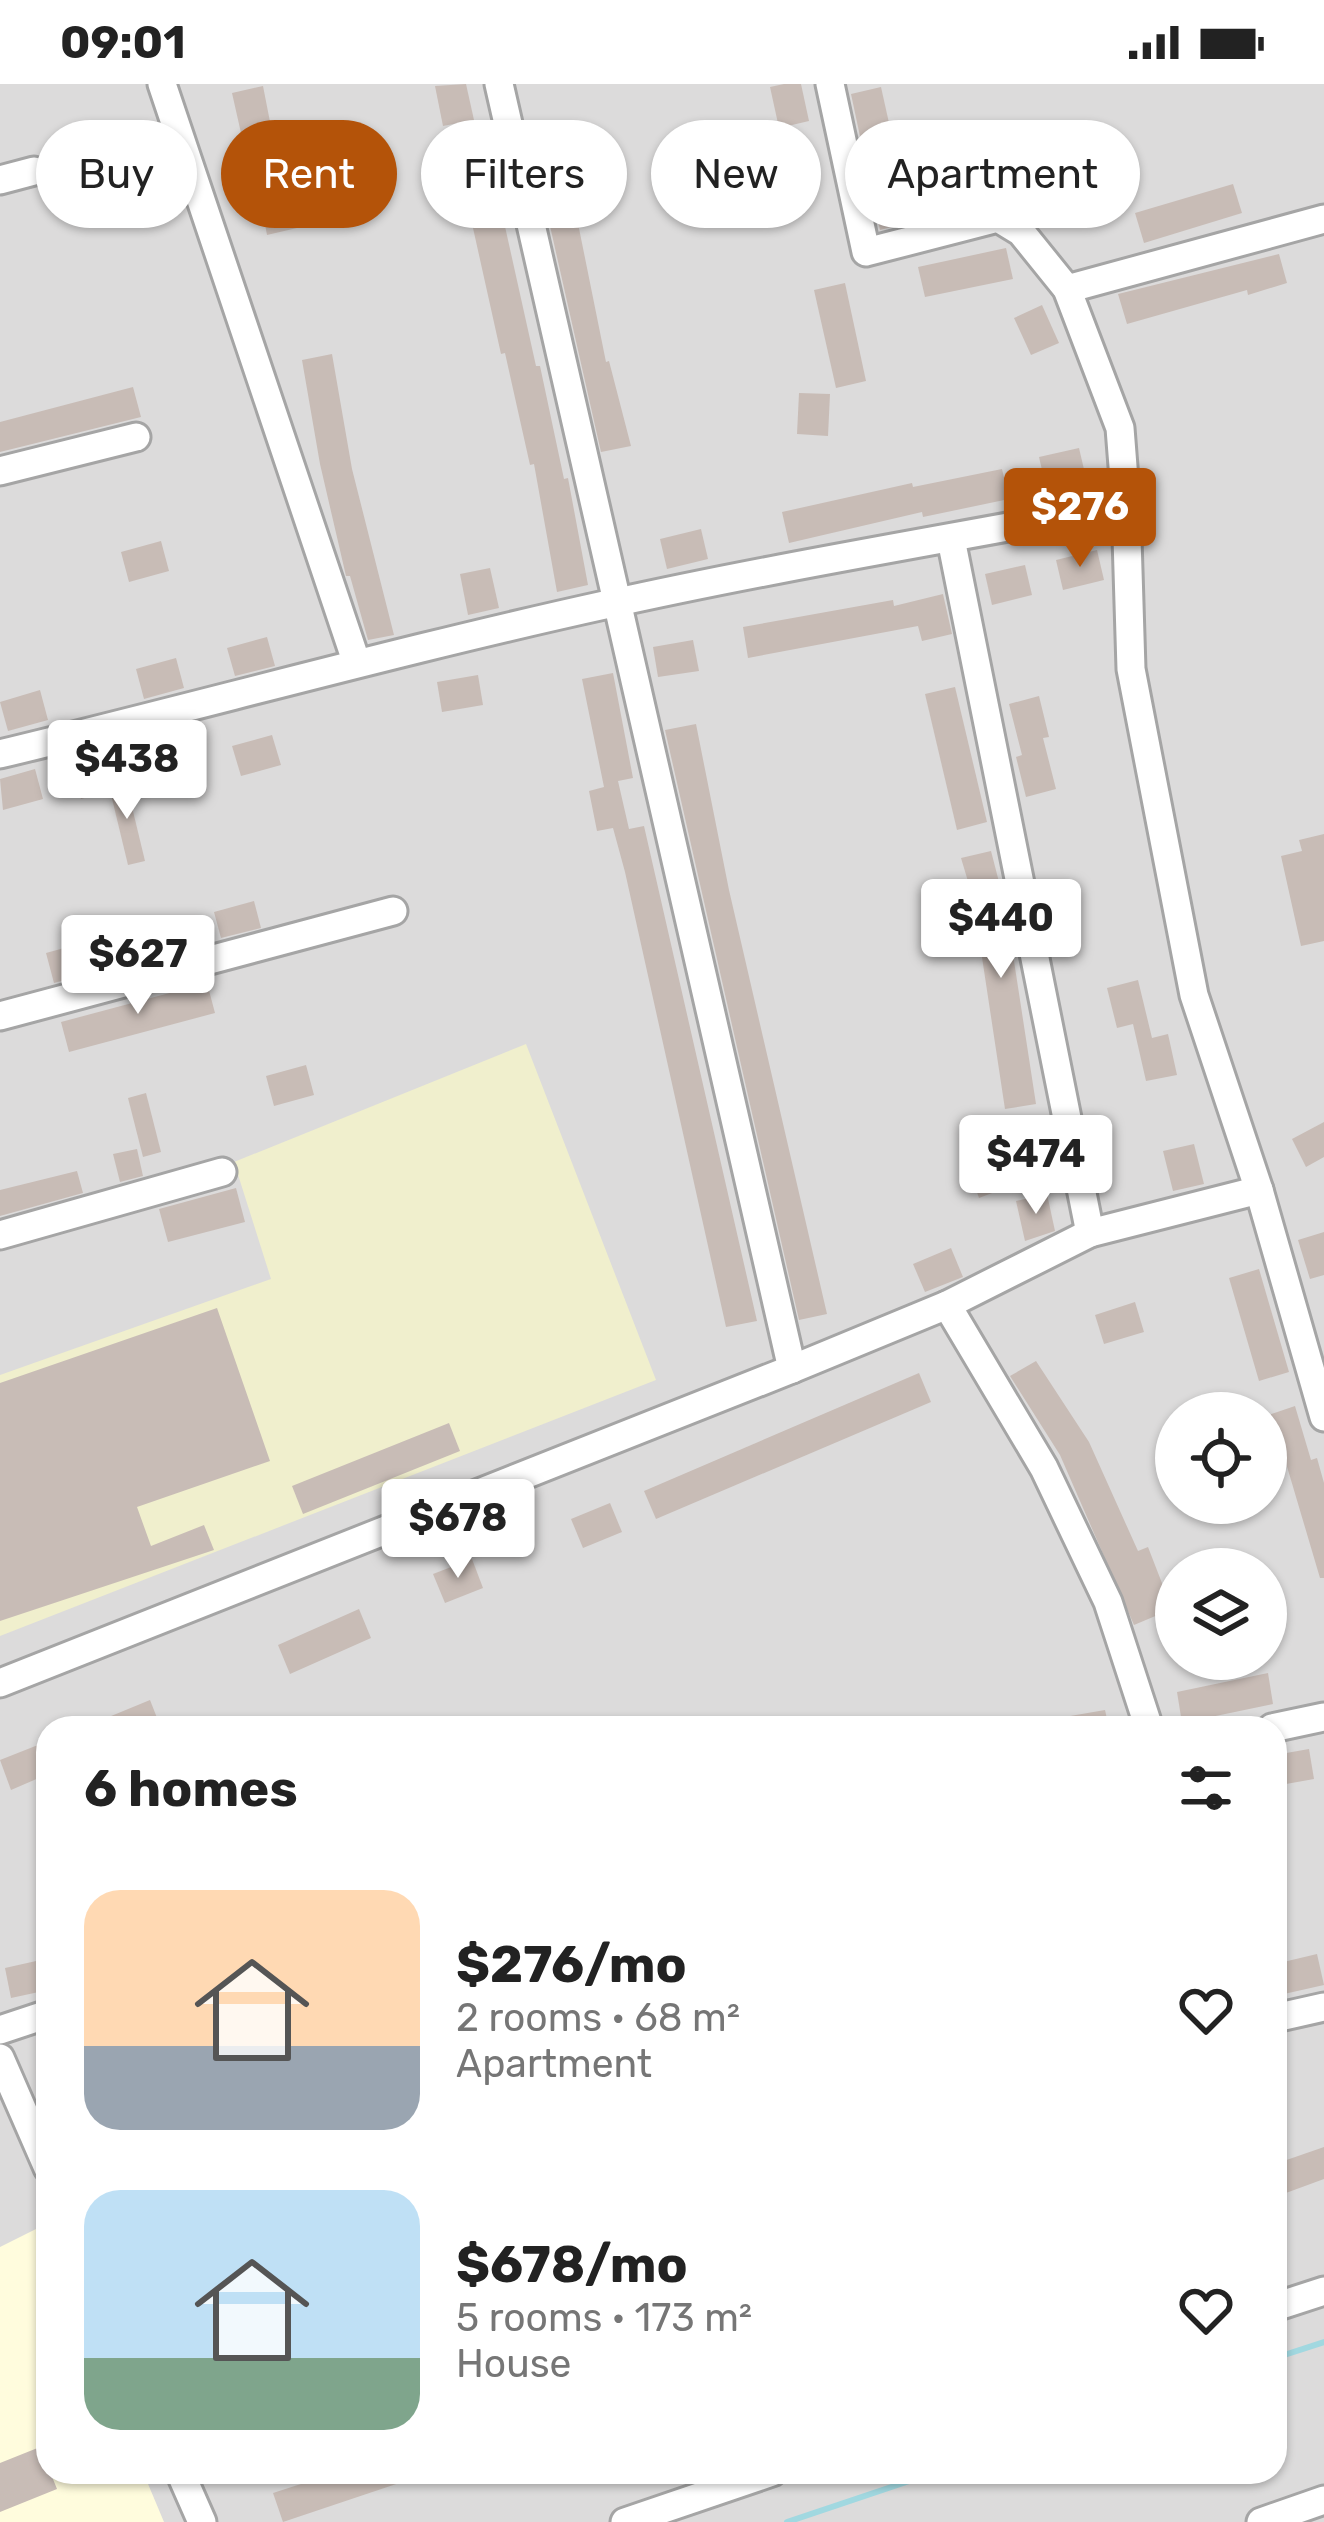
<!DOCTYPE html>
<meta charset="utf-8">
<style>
:root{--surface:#fff;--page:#f2f2f2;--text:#222;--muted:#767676;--accent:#b45309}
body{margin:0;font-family:Rubik,sans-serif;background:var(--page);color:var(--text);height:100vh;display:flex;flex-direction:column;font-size:45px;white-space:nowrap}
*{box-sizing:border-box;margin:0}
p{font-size:39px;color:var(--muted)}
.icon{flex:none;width:66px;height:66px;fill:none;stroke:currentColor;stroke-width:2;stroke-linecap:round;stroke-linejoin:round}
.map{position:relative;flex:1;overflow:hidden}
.details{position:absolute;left:36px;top:1632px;width:1251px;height:768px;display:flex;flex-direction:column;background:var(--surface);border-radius:36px;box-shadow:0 3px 9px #0004}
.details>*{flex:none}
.hud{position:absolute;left:36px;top:36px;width:1254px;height:108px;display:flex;gap:24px}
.buttons{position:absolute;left:1155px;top:1308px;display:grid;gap:24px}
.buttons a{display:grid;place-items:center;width:132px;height:132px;border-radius:50%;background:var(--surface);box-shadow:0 3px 9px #0004;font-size:60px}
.price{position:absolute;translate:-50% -102px;padding:0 27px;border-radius:12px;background:#fff;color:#222;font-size:39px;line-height:78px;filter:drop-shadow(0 3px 6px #0008)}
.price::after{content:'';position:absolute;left:50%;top:72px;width:36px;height:27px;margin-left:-18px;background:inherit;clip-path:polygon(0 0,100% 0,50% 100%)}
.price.active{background:var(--accent);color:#fff}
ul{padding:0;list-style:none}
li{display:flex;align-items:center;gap:36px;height:300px;padding:0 48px}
li span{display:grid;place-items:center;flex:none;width:336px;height:240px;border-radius:36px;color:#555}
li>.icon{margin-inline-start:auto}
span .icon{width:144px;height:144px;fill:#fffc;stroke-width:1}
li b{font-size:51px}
h2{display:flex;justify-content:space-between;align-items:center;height:144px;padding:0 48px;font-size:51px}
.pill{padding:0 42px;border-radius:54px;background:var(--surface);box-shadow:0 3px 9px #0004;font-size:42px;line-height:108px}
.pill.active{background:var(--accent);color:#fff}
.status{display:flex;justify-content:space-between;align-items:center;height:84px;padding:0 60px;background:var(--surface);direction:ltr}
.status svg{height:33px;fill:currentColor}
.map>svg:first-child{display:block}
</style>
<div class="status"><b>09:01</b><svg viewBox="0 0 49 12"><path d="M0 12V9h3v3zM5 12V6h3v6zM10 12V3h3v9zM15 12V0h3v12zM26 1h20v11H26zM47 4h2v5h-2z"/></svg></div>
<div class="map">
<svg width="1324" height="2438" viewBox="0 0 1324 2438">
<rect width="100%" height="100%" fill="#f0eae3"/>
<path fill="#dcdbdb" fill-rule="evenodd" d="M0,0H1324V2438H0ZM1176,1329H1266V1419H1176ZM1176,1485H1266V1575H1176ZM48,1644H1275V2388H48Z"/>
<path fill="#fffcdd" d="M40,2143L48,2162V2388H143L164,2438H0V2163Z"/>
<path fill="#f0efcd" d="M526,960L656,1296L0,1552V1291L271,1195L234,1078Z"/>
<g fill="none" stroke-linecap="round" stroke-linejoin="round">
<g stroke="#a1d8e0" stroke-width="6">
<path d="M1275,2274L1324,2258"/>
<path d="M787,2438L936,2388"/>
</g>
</g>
<g fill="#c8bcb6">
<path d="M466,0L474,36L443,42L435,2Z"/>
<path d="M784,0H801L809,37L779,44L770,3Z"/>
<path d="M263,2L272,48L279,47L297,144L267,151L248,48L241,49L232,9Z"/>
<path d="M881,3L911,138L880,146L851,10Z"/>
<path d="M563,65L606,278L609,277L631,362L601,368L534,71Z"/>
<path d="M488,66L536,282H540L564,395L568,394L588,501L557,508L534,380L530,381L505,269L501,270L457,72Z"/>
<path d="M1233,100L1242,129L1144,159L1135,129Z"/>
<path d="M1006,164L1013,195L925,213L918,183Z"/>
<path d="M1279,170L1287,199L1248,211L1247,206L1127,240L1118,210Z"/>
<path d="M845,199L866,297L836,304L814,206Z"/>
<path d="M1042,221L1059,259L1031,271L1014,234Z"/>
<path d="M332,270L352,385L394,551L368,556L350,492H346L320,380L302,276Z"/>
<path d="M133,303L141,333L0,368V338Z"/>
<path d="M799,309L830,310L828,352L797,350Z"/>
<path d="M1079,364L1086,394L1046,403L1039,373Z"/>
<path d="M1002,385L1009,415L923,433L922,428L789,459L782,428L912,399L913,403Z"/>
<path d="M701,445L708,475L667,485L660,455Z"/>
<path d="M161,457L169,487L129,498L121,468Z"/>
<path d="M1097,466L1104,496L1063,506L1056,476Z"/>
<path d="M1025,481L1032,511L992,521L985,490Z"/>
<path d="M490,484L499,524L468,531L460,490Z"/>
<path d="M943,510L952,550L922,557L918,542L748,574L743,543L893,516L894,522Z"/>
<path d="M267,553L275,582L235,592L227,564Z"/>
<path d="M693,556L699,587L658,593L653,563Z"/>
<path d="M176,574L184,604L144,615L136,585Z"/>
<path d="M613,589L633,694L618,697L629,745L644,742L757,1237L726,1243L625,788L613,744L597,747L589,707L604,703L582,595Z"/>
<path d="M478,591L483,621L442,628L437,598Z"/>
<path d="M955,603L987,738L957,746L925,610Z"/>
<path d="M40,606L48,636L8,647L0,618Z"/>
<path d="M1039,612L1049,653L1043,654L1056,705L1026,713L1016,673L1022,671L1009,620Z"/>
<path d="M696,640L729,806L827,1230L799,1236L665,646Z"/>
<path d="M272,651L281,681L241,692L232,662Z"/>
<path d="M98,671L109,707L81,715L70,679Z"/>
<path d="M35,685L43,715L3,726L0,695Z"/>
<path d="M125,694L145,777L128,781L108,698Z"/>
<path d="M1324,750V857L1301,862L1281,772L1302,767L1299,756Z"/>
<path d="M991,767L1006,825L1036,1020L1005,1025L973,814L961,774Z"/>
<path d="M254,817L261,844L221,854L214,828Z"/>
<path d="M86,858L94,888L54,899L46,869Z"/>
<path d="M1138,896L1152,954L1168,950L1177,991L1146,997L1133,940L1117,944L1107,904Z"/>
<path d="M207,899L215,929L69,968L61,938Z"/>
<path d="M306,981L314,1011L274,1022L266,992Z"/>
<path d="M146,1009L161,1068L143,1073L128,1014Z"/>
<path d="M1324,1038V1073L1306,1083L1292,1055Z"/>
<path d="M1194,1060L1204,1100L1173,1107L1163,1067Z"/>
<path d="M994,1064L1008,1103L979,1114L965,1075Z"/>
<path d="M137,1065L143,1092L120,1098L113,1070Z"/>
<path d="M77,1087L83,1109L0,1132V1106Z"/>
<path d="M236,1104L245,1138L168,1158L159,1125Z"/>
<path d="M1047,1110L1055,1147L1025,1157L1016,1117Z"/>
<path d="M1324,1148V1191L1310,1195L1298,1156Z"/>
<path d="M951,1164L963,1193L925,1208L913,1180Z"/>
<path d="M1259,1185L1289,1288L1259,1297L1229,1194Z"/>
<path d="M1135,1218L1144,1248L1104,1260L1095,1231Z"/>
<path d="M217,1224L270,1377L137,1423L151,1462L204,1441L214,1466L0,1537V1299Z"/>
<path d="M1036,1277L1089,1358L1138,1467L1148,1463L1172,1525L1134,1541L1060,1371L1010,1292Z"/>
<path d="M919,1289L931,1318L656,1435L644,1407Z"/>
<path d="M1295,1322L1311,1376L1317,1374L1324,1399V1494H1320L1283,1369L1278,1371L1266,1332Z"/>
<path d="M449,1339L460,1367L303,1430L292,1402Z"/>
<path d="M610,1419L622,1448L583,1464L571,1435Z"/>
<path d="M472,1475L483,1504L445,1519L433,1490Z"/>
<path d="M359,1525L371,1554L290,1590L278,1561Z"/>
<path d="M1268,1589L1273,1620L1182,1639L1177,1608Z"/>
<path d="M150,1616L161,1644H82Z"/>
<path d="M1105,1626L1109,1644H1048L1047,1636Z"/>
<path d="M38,1661L48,1690L11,1706L0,1676Z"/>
<path d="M1309,1665L1314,1695L1275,1702V1671Z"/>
<path d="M1317,1870L1324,1901L1275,1912V1880Z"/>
<path d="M45,1875L48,1906L11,1914L5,1884Z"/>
<path d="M1324,2063V2095L1275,2113V2080Z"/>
<path d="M40,2363L57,2405L0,2428V2379Z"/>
<path d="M338,2388H425L426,2390L283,2438L273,2409Z"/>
</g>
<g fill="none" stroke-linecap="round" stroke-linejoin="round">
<defs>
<g id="minor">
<path d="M162,0L356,577"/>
<path d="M499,0L792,1285"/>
<path d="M830,0L866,168L998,134L1021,148L1067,205L1120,344L1126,421L1131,585L1194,911L1259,1106L1324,1333"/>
<path d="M0,96L34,87"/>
<path d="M1067,205L1324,135"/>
<path d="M0,387L136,353"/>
<path d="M951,455L1090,1149"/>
<path d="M0,670C203,621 404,565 609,520C780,482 954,454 1126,421"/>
<path d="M0,932L393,827"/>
<path d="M0,1151L222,1088"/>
<path d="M947,1221L1044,1384L1108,1518L1149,1644"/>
<path d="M0,1599L792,1285L947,1221L1090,1149L1259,1106"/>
<path d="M1272,1644L1324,1633"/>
<path d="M1275,1934L1324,1923"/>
<path d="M0,1946L48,1930"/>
<path d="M0,1974L48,2084"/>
<path d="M1275,2223L1324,2207"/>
<path d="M180,2388L202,2438"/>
<path d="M625,2438L772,2388"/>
<path d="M1261,2438L1324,2416"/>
</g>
</defs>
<use href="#minor" stroke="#a5a5a5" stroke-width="33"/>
<use href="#minor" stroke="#fff" stroke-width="27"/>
</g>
</svg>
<div class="buttons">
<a><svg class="icon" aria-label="locate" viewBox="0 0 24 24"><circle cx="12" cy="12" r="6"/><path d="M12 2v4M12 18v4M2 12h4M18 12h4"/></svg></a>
<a><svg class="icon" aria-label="layers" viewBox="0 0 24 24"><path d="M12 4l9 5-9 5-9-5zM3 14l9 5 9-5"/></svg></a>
</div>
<b class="price active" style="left:1080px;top:486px">$276</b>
<b class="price" style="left:127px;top:738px">$438</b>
<b class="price" style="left:1001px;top:897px">$440</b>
<b class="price" style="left:138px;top:933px">$627</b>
<b class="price" style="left:1036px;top:1133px">$474</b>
<b class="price" style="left:458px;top:1497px">$678</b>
<div class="hud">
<a class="pill">Buy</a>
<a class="pill active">Rent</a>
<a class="pill">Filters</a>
<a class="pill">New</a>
<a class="pill">Apartment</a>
</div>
<section class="details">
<h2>6 homes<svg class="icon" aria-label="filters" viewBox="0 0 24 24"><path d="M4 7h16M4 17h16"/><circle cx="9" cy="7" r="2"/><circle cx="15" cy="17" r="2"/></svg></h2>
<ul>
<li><span style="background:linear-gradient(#ffd9b3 65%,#9aa5b1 0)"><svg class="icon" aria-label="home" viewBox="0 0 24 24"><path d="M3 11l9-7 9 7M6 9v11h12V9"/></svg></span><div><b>$276/mo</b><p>2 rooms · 68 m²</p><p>Apartment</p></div><svg class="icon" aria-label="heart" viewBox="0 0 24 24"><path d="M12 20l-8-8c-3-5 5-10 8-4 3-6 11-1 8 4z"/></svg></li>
<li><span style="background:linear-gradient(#bfe0f5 70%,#7fa58c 0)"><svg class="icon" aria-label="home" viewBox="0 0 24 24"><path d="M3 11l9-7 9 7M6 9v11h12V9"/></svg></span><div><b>$678/mo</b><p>5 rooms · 173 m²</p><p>House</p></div><svg class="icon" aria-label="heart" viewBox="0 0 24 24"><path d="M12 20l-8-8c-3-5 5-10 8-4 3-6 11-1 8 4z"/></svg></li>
</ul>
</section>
</div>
